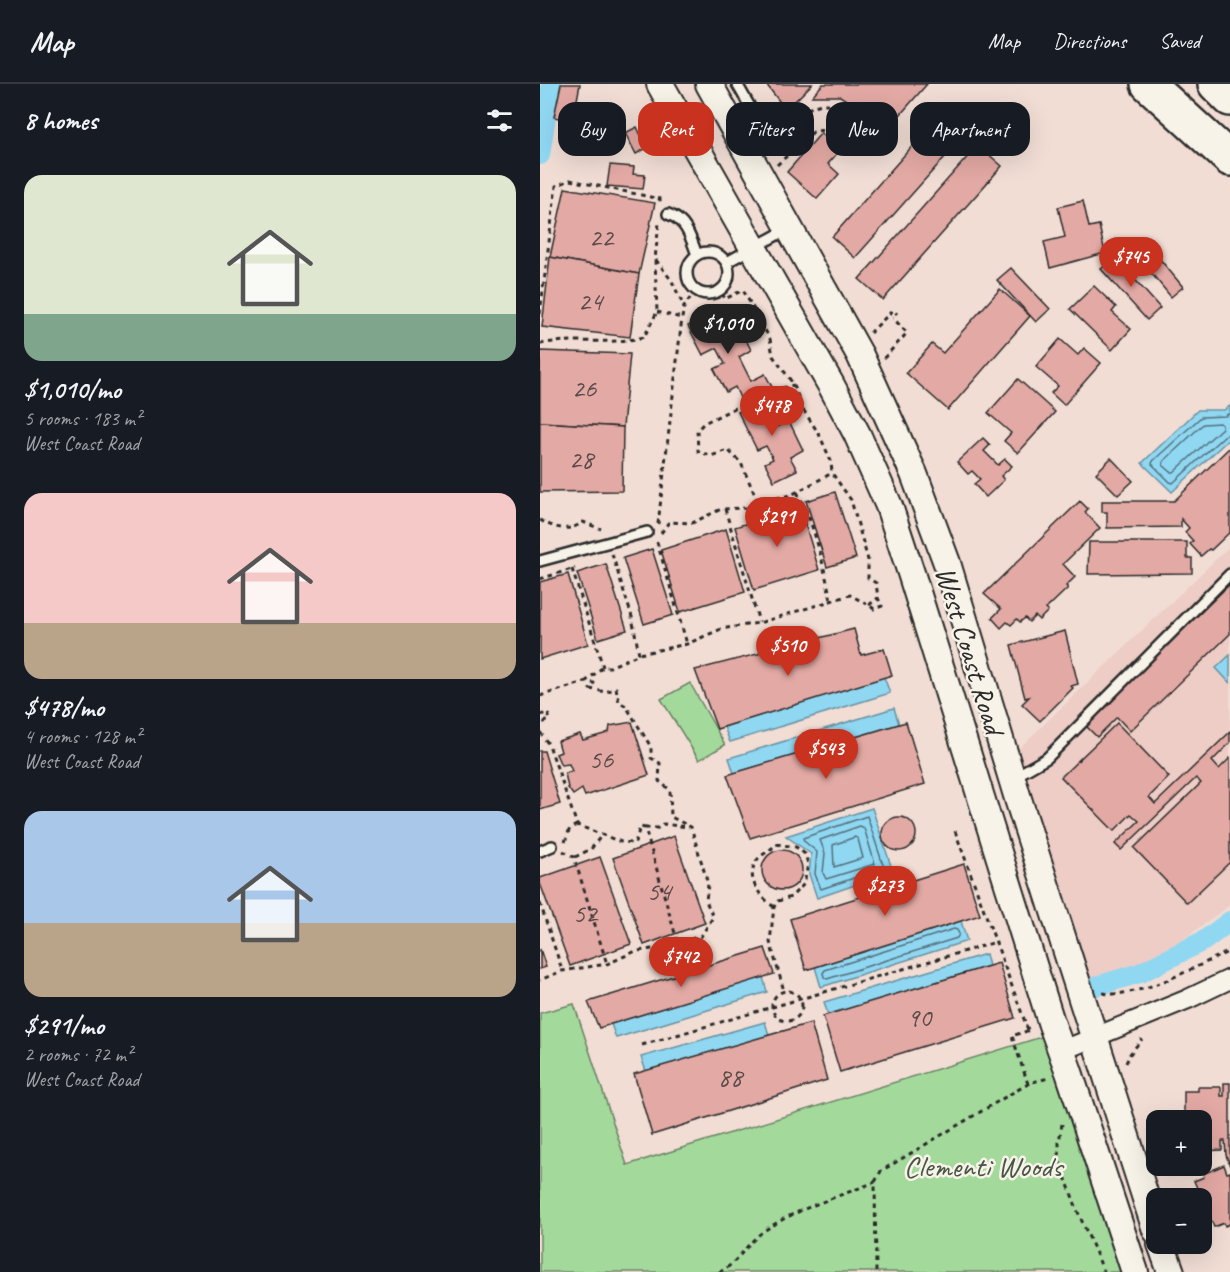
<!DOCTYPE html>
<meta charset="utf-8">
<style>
:root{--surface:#171b24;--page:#20242c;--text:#f1f3f6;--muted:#9ea1a6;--line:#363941;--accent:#c8321e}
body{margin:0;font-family:Caveat,sans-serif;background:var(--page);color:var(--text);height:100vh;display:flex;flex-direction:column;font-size:22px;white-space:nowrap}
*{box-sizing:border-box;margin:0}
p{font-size:20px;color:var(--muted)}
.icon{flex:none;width:33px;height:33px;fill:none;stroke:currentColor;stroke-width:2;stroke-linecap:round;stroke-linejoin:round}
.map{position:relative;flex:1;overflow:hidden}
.sheet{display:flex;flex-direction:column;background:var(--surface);width:540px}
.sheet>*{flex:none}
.hud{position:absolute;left:18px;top:18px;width:570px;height:54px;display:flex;gap:12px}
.fabs{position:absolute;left:606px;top:1026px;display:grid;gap:12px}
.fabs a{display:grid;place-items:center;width:66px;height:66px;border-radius:12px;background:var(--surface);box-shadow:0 6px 24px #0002;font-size:30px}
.price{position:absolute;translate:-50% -51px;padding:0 14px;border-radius:21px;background:var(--accent);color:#fff;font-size:20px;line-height:39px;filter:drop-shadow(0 2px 3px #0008)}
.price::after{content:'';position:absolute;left:50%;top:36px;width:18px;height:14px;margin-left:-9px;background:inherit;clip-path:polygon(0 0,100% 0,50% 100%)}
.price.selected{background:#222;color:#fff}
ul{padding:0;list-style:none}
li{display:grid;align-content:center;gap:12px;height:318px;padding:0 24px}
li span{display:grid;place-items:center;height:186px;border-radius:18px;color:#555}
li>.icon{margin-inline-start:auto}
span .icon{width:108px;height:108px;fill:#fffc;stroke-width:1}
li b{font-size:26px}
h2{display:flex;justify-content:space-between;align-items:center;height:72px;padding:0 24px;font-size:26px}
.tag{padding:0 21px;border-radius:18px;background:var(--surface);box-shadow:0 6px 24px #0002;font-size:21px;line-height:54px}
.tag.selected{background:var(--accent);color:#fff}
header{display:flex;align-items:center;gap:36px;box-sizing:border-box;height:84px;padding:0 30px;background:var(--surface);border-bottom:2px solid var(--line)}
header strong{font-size:28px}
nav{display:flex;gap:33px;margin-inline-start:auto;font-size:21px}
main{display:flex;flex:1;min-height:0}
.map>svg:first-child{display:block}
</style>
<header>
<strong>Map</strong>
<nav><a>Map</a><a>Directions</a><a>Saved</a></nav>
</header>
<main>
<section class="sheet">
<h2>8 homes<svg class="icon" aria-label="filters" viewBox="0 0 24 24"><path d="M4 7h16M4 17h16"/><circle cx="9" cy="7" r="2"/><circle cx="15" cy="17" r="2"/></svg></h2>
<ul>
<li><span style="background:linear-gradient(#dfe7d0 75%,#7fa58c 0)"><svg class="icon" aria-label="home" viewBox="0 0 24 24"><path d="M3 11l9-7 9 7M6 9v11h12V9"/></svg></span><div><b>$1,010/mo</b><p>5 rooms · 183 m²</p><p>West Coast Road</p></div></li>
<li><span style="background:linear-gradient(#f6c9c9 70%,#b9a48a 0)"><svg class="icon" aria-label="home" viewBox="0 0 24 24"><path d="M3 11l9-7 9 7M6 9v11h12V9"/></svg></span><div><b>$478/mo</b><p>4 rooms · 128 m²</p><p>West Coast Road</p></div></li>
<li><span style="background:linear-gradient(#a9c7e8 60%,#b9a48a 0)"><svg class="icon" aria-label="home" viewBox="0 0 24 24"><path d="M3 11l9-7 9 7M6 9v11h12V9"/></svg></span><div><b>$291/mo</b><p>2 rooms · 72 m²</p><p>West Coast Road</p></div></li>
</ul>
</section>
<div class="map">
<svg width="690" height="1188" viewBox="0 0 690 1188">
<rect width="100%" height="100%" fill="#f1ddd4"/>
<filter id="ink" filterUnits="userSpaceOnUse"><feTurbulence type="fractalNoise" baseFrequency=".0167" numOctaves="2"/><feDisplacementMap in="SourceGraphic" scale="12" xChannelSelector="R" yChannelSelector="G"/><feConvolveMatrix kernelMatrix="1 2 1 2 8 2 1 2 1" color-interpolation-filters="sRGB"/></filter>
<g filter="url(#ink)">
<path fill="#edcdc6" d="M690,462V821L618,874L549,900L471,672Z"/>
<g fill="#a4d99c" stroke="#688264" stroke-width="1.5">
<path d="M150,599L185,661L159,676L121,615Z"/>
<path d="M34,920L87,1081L511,950L590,1188H0V929Z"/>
</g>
<g fill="#90d7f2" stroke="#6892a2" stroke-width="1.5">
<path d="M690,322V354L632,408L602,379L658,326H684Z"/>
<path d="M690,571V599L676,584Z"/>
<path d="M344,593L350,609L190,658L184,643Z"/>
<path d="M354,624L359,640L194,689L189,674Z"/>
<path d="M332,724L353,788L277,814L269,790L271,770L246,752Z"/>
<path d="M421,837L427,857L281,903L275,883Z"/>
<path d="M446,870L449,882L288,931L284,918Z"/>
<path d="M223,893L227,908L76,954L71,940Z"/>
<path d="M225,938L229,951L106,987L101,973Z"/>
</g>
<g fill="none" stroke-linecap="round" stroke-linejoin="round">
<g stroke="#53707b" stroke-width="1.5">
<path d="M690,329L685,332L661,333L613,377L612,380L630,398L633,399L684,352L690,350"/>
<path d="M680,339L682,341V344L634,388H631L623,381L624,377L663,340Z"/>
<path d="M327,732L344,784L281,805L275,790L277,768L264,757L263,754Z"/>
<path d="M320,742L324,744L335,780L286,795L283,789L285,769L280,756Z"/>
<path d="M315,753L318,755L323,774L294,783L293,761Z"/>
<path d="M414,845L417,846L419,850L417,854L287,895L284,893L283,889L285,886Z"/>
</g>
<g stroke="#90d7f2" stroke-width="20">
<path d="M0,71L11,0"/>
<path d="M540,907L600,889L665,856L690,837"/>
</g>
</g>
<g fill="#e3a9a4" stroke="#2b2b2b" stroke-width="1.5">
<path d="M21,0H40L33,37L14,33Z"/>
<path d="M226,0H272L246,26Z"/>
<path d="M283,0H387L333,62L321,45L325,32L314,21L300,12H272Z"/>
<path d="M405,25L429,46L315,174L292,153Z"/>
<path d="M97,43L107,64L96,70L85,49Z"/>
<path d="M281,49L300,66L288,80L299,90L277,115L247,88Z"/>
<path d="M438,61L462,82L343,216L319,195Z"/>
<path d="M70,81L94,83L93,90L105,91L103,105L67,102Z"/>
<path d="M25,104L115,119L99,190L10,173Z"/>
<path d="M543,117L549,143L559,141L565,169L510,184L504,158L525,153L518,123Z"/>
<path d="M609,162L643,203L631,213L597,172Z"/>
<path d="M10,173L99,190L90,253L2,243Z"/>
<path d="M575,173L620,224L607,236L561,185Z"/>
<path d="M471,184L510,225L496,238L457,196Z"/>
<path d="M554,202L576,223L572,228L591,245L572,266L530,225Z"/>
<path d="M460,205L490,232L408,326L366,289L392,260L403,269Z"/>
<path d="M177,227L185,243L197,237L211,266L199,273L211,297L225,290L232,303L202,318L195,303L186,308L174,285L185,280L177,264L163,271L148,242Z"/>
<path d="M520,255L538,271L544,264L561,279L524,321L511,309L518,302L496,283Z"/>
<path d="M0,267L90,270L83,343L0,338Z"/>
<path d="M478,295L515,328L478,369L464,357L471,349L448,329Z"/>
<path d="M235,309L239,317L224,325L234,344L249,337L263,366L250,373L257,386L234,397L225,379L233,375L226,362L217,366L198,328L206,325L205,323Z"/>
<path d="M0,338L83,343L82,407L0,408Z"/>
<path d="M443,354L450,361L444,367L458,381L465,375L472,382L461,392L464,396L446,413L434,400L440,395L432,387L428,390L417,378Z"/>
<path d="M690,363V448L671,466L669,465L661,472L650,460L653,457L645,448L649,444L641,435V443L567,444V428H562V417H634Z"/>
<path d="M571,374L593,397L578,411L556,389Z"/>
<path d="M295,408L316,474L287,483L266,417Z"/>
<path d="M540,417L548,425L545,428L560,444L523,480L535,493L526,502L528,504L506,525L508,527L499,536L495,532L489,538L485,534L480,538L477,535L471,541L467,538L461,544L452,534L461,525L444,510Z"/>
<path d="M260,423L279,486L214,506L195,443Z"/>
<path d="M186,445L205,508L140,528L121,466Z"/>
<path d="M549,458H647V474H652V489L548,490Z"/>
<path d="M112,465L133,531L104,540L83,474Z"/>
<path d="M66,480L87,546L58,555L37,489Z"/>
<path d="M28,490L48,560L0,575V498Z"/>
<path d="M690,500V550L590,647L577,633L557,653L545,641Z"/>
<path d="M314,545L321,571L344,565L352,591L177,645L155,586Z"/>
<path d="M525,547L538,600L531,602L533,604L500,637L482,620L489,613L485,614L471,561Z"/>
<path d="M92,638L109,691L45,712L42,705L33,711L28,704L25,689L32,687L29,680L21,681L16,670L21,668L18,657L40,650L43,656L64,650L69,648L70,642Z"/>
<path d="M366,638L385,700L210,754L187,691Z"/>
<path d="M577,639L629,693L609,713L615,720L690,648V659L672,677L679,685L690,674V778L647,819L594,764L661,699L656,694L581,766L575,760L599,737L591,730L574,747L521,693Z"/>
<path d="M0,667H4L20,720L0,726Z"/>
<circle cx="359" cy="750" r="17"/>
<path d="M134,752L165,839L104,861L73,774Z"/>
<circle cx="242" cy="786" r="20"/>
<path d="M60,773L91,860L30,882L0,799V794Z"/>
<path d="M424,780L440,831L266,886L250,835Z"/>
<path d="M225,864L234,890L71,940L59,944L48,918Z"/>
<path d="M0,865L6,883L0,885Z"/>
<path d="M459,879L475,934L300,988L283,932Z"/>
<path d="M271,939L287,996L112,1051L94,990Z"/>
<path d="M684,999H690V1082L686,1071L685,1057H682V1066L662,1067V1036H644V1007H658V1003H681V1012H684Z"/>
<path d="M684,1081L687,1089L690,1088V1140L685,1142L684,1139L674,1143L654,1097L664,1093L663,1090Z"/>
</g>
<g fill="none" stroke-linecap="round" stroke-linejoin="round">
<defs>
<g id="lane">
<path d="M197,0L221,42"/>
<path d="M128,130C146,136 151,154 157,171"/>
<circle cx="168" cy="189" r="21"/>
<path d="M187,178L248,145"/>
<path d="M0,477L107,448"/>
<path d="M474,693L507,674L690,490"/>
<path d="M0,767L12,762"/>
</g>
<path id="street" d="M521,967L648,915L690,895"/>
<g id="secondary">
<path d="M120,0L291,301L317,350L349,422L372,492L511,938L529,988L595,1188"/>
<path d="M169,0L320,271L374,390L407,479L479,718L616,1146"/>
<path d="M621,1160L631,1188"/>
</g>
<g id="highway">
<path d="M608,0L690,75"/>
<path d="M675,0L690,15"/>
</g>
</defs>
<use href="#lane" stroke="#2b2b2b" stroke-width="14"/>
<use href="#street" stroke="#2b2b2b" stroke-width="22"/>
<use href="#secondary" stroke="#2b2b2b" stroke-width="30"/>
<use href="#highway" stroke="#2b2b2b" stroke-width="38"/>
<g stroke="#2b2b2b" stroke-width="3" stroke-dasharray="4.5 4.5" stroke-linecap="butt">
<path d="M230,64C252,37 278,0 313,33"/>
<path d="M237,81L273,48L287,45L303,55"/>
<path d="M116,176L132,197L144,223"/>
<path d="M117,228L142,234"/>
<path d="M0,230L16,102L30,96L120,115V120"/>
<path d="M330,249L353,226L357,230"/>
<path d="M0,260C34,253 71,262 104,253L117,228L115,175L119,139"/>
<path d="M344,274L367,249L353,234"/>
<path d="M233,306L254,301"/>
<path d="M203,320L164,339L157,346L158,367L171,372L188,366L201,379L218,418"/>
<path d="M257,408C275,441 283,480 291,516"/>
<path d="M185,425L219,538"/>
<path d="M0,436C15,444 28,449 43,438L61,445"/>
<path d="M118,440L142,234L144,223L155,207"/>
<path d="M121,449L129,438L152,439L181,425L207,424L218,418L251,411L292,389"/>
<path d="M117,458L147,560"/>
<path d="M72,470L92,533L99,570"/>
<path d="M32,485L63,583"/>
<path d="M0,495L35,484"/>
<path d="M329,521L338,514"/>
<path d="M45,598L63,583H70L99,570L147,560L181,545L219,539L310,511L329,521L334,525L342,522L338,514L336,499L328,494V476L311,416L292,389L291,377L279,350L262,324L254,301L233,272L230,255L203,206L185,215L181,207"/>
<path d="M0,612L45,598L54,599L50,605L66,608L76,604L79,618L86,622L111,663V674L120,679L119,697L130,706L131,733L151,743L168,800L166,817L173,833L160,854H154L130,863L96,867L67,880L22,887L0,896"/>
<path d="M0,631L8,629L10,636L4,638L0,637"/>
<path d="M0,648L9,661L37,741L81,758L95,759L100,743L105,744L138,860"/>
<path d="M105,744H118L123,740L149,743"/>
<path d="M415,747L488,946"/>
<path d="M25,758L30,744L37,741"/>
<path d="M23,767L34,773L67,880"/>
<path d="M35,773L51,765L61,752"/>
<path d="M0,819L22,886"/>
<path d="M234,823C221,813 206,797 215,779C220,770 230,768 236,760L256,763L265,770L268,780L264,800L251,813L238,817L234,823L230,858L244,907"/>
<circle cx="247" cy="922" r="15"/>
<path d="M563,909C597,916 658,881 690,867"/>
<path d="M102,961L456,858"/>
<path d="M586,979L590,970L602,955"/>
<path d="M488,1000L472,952L490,946"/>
<path d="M522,1040L519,1058V1076L538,1128L564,1188"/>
<path d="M179,1188C199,1179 206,1159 224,1147C257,1124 298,1113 335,1098"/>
<path d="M336,1188L335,1098L341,1087L472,1009L492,998L509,994"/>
</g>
<use href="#lane" stroke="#f7f3e8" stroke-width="9"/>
<use href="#street" stroke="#f7f3e8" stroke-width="18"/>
<use href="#secondary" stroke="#f7f3e8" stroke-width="26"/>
<use href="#highway" stroke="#f7f3e8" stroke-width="33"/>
</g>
</g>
<g text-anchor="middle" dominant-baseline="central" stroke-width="5" stroke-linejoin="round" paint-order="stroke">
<g font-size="27" fill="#594a49">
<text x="61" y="153">22</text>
<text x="50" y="217">24</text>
<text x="44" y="304">26</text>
<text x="41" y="375">28</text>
<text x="61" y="675">56</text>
<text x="119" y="807">54</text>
<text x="45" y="829">52</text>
<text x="379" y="933">90</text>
<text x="190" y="993">88</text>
</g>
<g font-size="30" fill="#2b2b2b" stroke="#f7f3e8">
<text transform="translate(430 566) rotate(73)">West Coast Road</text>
</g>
<g font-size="30" fill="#495647" stroke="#f7f3e8">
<text x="443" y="1082">Clementi Woods</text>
</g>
</g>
</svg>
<div class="fabs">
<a>+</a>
<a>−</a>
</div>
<b class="price" style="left:591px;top:204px">$745</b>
<b class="price selected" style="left:188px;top:271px">$1,010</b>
<b class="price" style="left:232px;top:353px">$478</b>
<b class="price" style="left:237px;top:464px">$291</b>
<b class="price" style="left:248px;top:593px">$510</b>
<b class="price" style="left:286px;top:696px">$543</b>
<b class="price" style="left:345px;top:833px">$273</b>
<b class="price" style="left:141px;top:904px">$742</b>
<div class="hud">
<a class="tag">Buy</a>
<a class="tag selected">Rent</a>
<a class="tag">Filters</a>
<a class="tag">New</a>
<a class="tag">Apartment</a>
</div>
</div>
</main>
